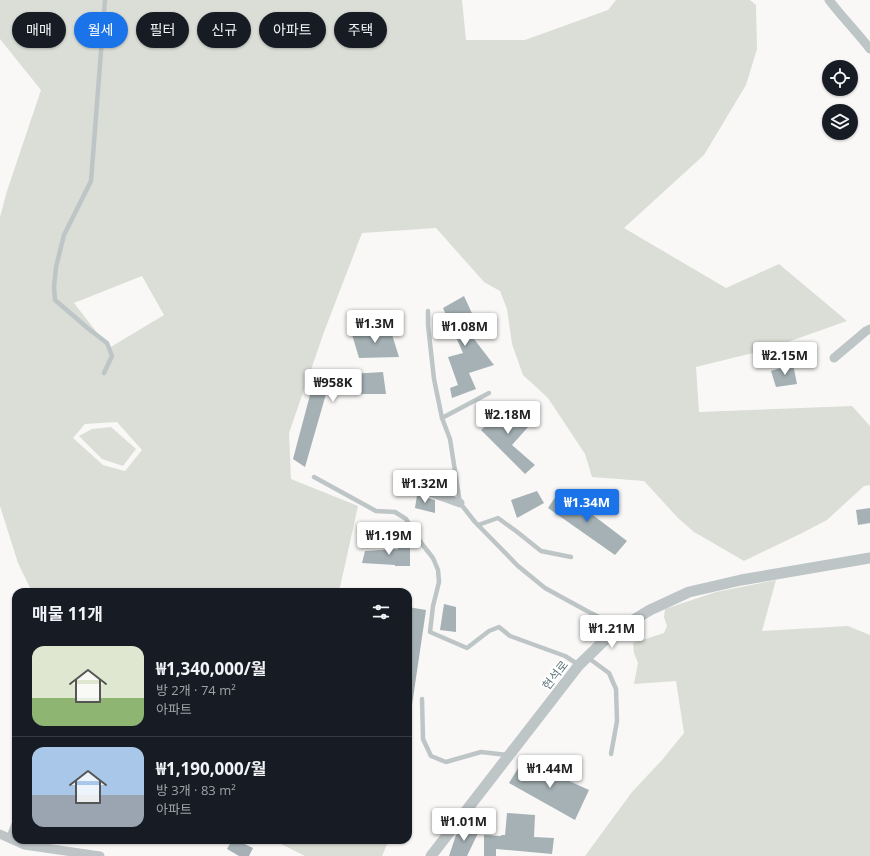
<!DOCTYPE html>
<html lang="ko">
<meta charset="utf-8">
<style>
:root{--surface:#171b24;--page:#242831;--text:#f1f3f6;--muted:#9ea1a6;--line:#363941;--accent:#1a73e8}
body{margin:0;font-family:"Open Sans","Noto Sans KR",sans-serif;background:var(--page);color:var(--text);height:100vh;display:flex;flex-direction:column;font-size:15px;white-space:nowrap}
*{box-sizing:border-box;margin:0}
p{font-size:13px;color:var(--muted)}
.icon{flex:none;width:22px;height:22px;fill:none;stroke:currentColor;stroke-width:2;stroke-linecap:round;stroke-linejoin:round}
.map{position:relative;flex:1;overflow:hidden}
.side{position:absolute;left:12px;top:588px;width:400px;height:256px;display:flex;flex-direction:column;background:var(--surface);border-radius:12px;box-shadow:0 1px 3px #0004}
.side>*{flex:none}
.banner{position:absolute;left:12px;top:12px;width:400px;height:36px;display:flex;gap:8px}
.buttons{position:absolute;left:822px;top:60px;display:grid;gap:8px}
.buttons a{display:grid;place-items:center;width:36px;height:36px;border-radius:50%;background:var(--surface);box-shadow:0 1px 3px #0004;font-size:20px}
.price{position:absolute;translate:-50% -34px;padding:0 9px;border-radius:4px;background:#fff;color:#222;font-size:13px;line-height:26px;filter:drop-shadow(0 1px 2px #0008)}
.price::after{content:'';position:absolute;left:50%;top:24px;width:12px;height:9px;margin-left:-6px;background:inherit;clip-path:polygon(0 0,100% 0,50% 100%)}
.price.active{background:var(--accent);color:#fff}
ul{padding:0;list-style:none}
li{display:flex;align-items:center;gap:12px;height:100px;padding:0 20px}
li+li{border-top:1px solid var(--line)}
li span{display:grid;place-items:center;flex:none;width:112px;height:80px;border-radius:12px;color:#555}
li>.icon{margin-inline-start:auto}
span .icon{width:48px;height:48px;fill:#fffc;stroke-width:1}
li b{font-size:17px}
h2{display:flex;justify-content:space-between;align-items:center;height:48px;padding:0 20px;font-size:17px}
.tag{padding:0 14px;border-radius:18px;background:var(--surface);box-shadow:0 1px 3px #0004;font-size:14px;line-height:36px}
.tag.active{background:var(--accent);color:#fff}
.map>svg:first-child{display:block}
</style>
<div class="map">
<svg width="870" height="856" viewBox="0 0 870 856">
<rect width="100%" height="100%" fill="#f9f8f7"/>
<g fill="#daded6" fill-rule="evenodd">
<path d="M0,0H462L466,40H525L608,10L616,0H750L756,5L757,49L746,85L704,155L624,228L726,288L779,264L847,321L765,350L696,367L699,412L852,406L870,426V485L864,486L827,520L800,534L744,561L694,532L678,518L644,481L592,477L585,454L548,398L523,375L512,344L507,309L500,291L484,282L436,228L362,233L324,332L289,433L291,479L358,506L339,592H32L18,563L0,506V217L7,191L41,90L0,39ZM142,276L164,315L109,348L74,303ZM117,422L142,450L125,471L103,465L73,438L85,424Z"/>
<path d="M111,427L136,449L123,466L102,459L79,436L92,429Z"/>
<path d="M776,580L762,631L848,626L870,635V856H585L632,792L662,760L684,733L676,681L634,684L638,663L634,653L633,643L664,633L667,626L664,617L665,609L716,592Z"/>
<path d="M273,840H389L382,856H305Z"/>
</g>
<g fill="#a5b1b4">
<path d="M464,296L482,335L474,339L494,365L469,373L476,389L452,398L450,388L458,385L448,357L463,353L443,308Z"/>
<path d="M390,328L399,357L359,358L351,331Z"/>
<path d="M793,364L797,384L776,387L771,371Z"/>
<path d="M383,372L386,394H326L305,467L293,459L310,395H313L317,376Z"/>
<path d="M506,401L529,426L512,445L535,465L525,474L481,430L490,423L488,421Z"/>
<path d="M560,490L627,541L615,555L548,508Z"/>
<path d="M537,491L544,503L517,518L511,500Z"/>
<path d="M417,495L435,500V513L415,508Z"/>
<path d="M870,508V523L858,525L856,510Z"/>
<path d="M399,543L410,545V566H395V565L362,563L365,551L398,549Z"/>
<path d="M444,604L456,607V632L440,630Z"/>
<path d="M408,607L426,610L412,705H408Z"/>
<path d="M523,760L589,790L575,820L509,783Z"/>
<path d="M507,813L535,815L534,837L554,838L552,854L496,849V856H484V835L501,836V835H505Z"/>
<path d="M468,824L480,829L467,856H449L456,835L459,832L464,833Z"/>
<path d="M232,840H236L253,848L249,856H239L227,849Z"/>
</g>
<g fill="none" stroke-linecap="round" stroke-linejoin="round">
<g stroke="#bec5c6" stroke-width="4.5">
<path d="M428,311V325L434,379L442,418L450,439L460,503L475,522L518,566L545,588L587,611L619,627"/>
<path d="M104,373L112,356L107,343L90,330L55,300L54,287L56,267L64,235L91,181L105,0"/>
<path d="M442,418L489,393"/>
<path d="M314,477L376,511L395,512L406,519L422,544L433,558L438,570L439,582L433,606L430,632L467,648L489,631L499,627L510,636L565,656L579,665"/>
<path d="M478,525L498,518L516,531L541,551L571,557"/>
<path d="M587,657L609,673L616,689L617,721L611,754"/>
<path d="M422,699L423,739L431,756L446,762L481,752L507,755"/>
<path d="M8,838L16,818"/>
</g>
<g stroke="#bec5c6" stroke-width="9">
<path d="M829,0C842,17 857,32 870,49"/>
<path d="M834,358L866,331L870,329"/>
<path d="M413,486L460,503"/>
<path d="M0,834L24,845L100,856"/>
</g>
<path stroke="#bec5c6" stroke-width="11" d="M431,856L579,665L612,633L650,610L689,592L741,580L870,558"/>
</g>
<g text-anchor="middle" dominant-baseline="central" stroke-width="4" stroke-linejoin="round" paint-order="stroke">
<g font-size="12" fill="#60767a" stroke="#fff">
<text transform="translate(555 675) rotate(-52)">현석로</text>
</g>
</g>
</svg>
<div class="buttons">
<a><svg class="icon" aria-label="locate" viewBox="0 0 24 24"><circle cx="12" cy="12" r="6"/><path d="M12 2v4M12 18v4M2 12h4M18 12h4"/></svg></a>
<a><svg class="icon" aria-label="layers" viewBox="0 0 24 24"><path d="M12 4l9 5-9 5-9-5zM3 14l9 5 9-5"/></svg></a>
</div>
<b class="price" style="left:375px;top:344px">₩1.3M</b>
<b class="price" style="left:465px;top:347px">₩1.08M</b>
<b class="price" style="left:785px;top:376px">₩2.15M</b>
<b class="price" style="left:333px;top:403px">₩958K</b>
<b class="price" style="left:508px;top:435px">₩2.18M</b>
<b class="price" style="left:425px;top:504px">₩1.32M</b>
<b class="price active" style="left:587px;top:523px">₩1.34M</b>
<b class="price" style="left:389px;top:556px">₩1.19M</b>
<b class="price" style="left:612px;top:649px">₩1.21M</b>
<b class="price" style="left:550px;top:789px">₩1.44M</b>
<b class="price" style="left:464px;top:842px">₩1.01M</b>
<div class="banner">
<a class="tag">매매</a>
<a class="tag active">월세</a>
<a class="tag">필터</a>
<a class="tag">신규</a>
<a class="tag">아파트</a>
<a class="tag">주택</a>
</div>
<section class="side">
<h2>매물 11개<svg class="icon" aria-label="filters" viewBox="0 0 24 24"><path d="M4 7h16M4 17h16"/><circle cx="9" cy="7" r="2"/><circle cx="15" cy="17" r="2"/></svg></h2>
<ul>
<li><span style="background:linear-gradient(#dfe7d0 65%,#8fb573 0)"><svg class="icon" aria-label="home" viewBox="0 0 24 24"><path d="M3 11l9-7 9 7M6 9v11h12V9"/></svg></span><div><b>₩1,340,000/월</b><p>방 2개 · 74 m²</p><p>아파트</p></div></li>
<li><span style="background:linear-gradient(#a9c7e8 60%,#9aa5b1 0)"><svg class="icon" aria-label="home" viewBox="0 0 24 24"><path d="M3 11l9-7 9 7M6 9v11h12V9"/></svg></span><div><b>₩1,190,000/월</b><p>방 3개 · 83 m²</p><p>아파트</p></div></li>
</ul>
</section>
</div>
